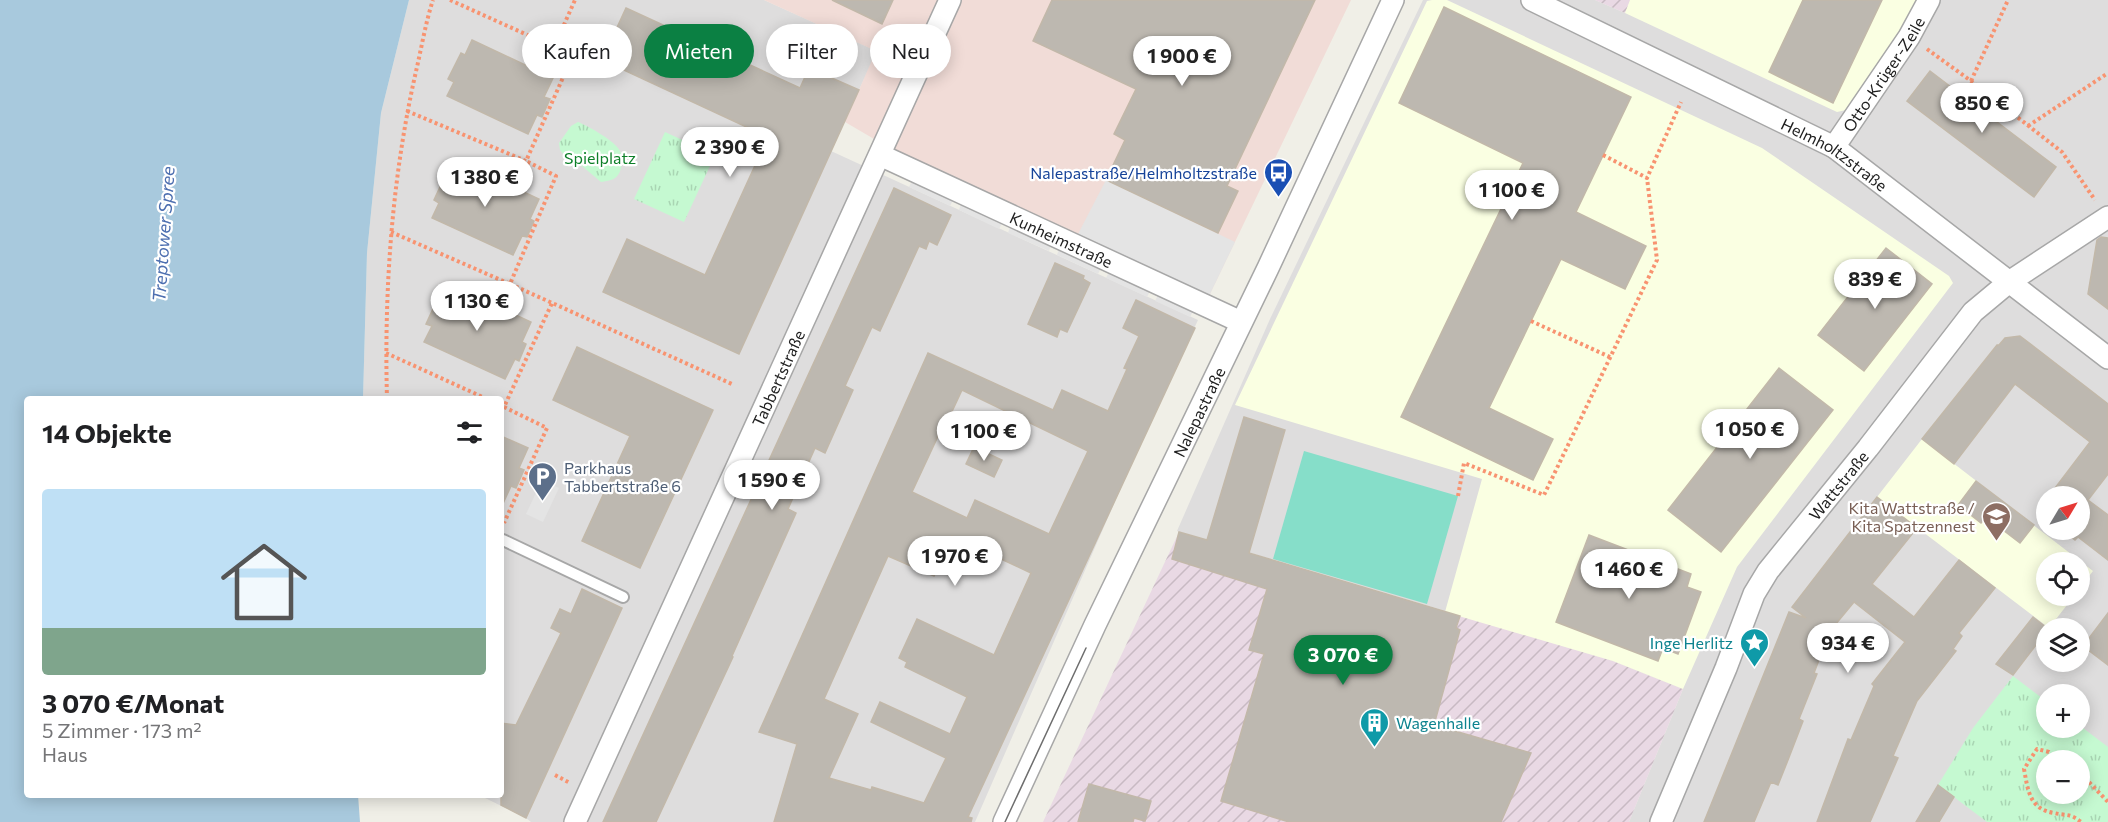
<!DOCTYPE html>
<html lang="de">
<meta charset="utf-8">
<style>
:root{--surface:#fff;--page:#f2f2f2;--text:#202124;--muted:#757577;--line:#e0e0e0;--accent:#0b8043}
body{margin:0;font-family:Commissioner,sans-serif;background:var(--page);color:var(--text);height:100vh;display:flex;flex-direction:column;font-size:22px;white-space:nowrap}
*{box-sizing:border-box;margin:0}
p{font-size:20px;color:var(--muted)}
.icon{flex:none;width:33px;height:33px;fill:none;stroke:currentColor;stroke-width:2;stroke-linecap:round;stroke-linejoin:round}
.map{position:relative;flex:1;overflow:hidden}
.sheet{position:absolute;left:24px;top:396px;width:480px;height:402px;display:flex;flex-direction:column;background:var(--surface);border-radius:6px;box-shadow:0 3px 15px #0003}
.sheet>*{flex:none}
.banner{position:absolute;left:522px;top:24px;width:570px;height:54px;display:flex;gap:12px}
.needle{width:39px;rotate:52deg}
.tools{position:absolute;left:2036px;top:486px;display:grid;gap:12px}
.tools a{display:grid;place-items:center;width:54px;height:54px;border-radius:50%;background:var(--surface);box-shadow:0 3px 15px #0003;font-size:30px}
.price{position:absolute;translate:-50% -51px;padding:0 14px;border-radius:21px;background:#fff;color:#222;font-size:20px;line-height:39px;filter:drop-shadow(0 2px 3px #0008)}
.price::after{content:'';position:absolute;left:50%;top:36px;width:18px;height:14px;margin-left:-9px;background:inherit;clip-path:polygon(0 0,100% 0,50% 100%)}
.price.current{background:var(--accent);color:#fff}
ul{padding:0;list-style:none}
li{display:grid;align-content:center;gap:12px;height:318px;padding:0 18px}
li+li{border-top:2px solid var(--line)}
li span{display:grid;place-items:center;height:186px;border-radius:6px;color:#555}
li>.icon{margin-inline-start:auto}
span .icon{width:108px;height:108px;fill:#fffc;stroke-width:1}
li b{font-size:26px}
h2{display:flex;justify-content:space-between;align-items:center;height:72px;padding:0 18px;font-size:26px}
.chip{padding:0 21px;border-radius:27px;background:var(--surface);box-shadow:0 3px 15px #0003;font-size:21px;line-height:54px}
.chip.current{background:var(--accent);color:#fff}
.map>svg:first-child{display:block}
</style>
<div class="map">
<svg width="2108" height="822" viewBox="0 0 2108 822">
<defs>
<pattern id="industrial-furrows" width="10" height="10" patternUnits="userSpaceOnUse" patternTransform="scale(1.5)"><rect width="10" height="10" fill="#e9d9e4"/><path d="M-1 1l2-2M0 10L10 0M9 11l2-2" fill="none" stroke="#c8bac3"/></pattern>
<pattern id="park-tufts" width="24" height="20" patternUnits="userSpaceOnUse" patternTransform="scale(1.5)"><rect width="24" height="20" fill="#c5f9d1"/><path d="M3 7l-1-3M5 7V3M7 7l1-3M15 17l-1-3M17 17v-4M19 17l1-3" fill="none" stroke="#a9d5b3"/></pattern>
</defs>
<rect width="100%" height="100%" fill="#f0efe7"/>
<g fill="#dedddd" fill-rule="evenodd">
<path d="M409,0H764L877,51L831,151L1198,320L1138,449L975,822H531L526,818L483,797L471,795H501V399H363L367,253L381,113Z"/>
<path d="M1423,0H1595L1625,13L1631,0H2108V822H1629L1683,689L1613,661L1177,531L1270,319ZM2046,496H2079V530H2046ZM2046,562H2079V596H2046ZM2046,628H2079V662H2046ZM2046,694H2079V728H2046ZM2046,760H2079V794H2046Z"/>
</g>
<path fill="#f1dcd7" d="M764,0H1351L1209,296L910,160L845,122L876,51Z"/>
<g fill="url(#industrial-furrows)">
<path d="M1595,0H1631L1625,13Z"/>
<path d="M1179,532L1613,661L1683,689L1629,822H1043Z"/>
</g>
<g fill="#faffe2">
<path d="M1432,0H1447L1762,148L1949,276L1953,283L1737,567L1683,689L1613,661L1445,612L1482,479L1235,405L1427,1Z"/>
<path d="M1630,0H1918L1885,54L1846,110L1837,112L1625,13Z"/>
<path d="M1922,439L2093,571L2079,589V562H2046V596H2074L2049,628L1877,497Z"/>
</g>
<g fill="url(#park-tufts)" fill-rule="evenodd">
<path d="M578,122C588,126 611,139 618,148C624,155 623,173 615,178C611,181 605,181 601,182L582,166L564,155L560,150L559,143L571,126Z"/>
<path d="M665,132L715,155L684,222L634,199Z"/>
<path d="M2013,676L2046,701V728H2079V725L2108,747V822H1987L1938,785L1973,728ZM2046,760H2079V794H2046Z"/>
</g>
<path fill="#86dec9" d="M1304,451L1458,496L1427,604L1273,559Z"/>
<g fill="#e4e4e4">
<path d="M1106,180L1235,242L1209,296L1077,236Z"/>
<path d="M912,181L953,200L950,206L909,187Z"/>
<path d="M961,204L1002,223L999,229L959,210Z"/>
<path d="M1010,227L1051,245L1049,251L1008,233Z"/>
<path d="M1059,249L1101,268L1098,274L1057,255Z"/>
<path d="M1109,272L1150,291L1147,297L1106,278Z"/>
<path d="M1158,295L1193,311L1190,317L1155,301Z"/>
<path d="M542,480L559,488L543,522L526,514Z"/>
</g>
<path fill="#a8c9dd" d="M0,0H409L381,113L367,253L363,399H27V795H358L360,822H0Z"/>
<g fill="#bdb8b0" stroke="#c2b8a9" stroke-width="1.5" fill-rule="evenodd">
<path d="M832,0H893L882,24Z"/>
<path d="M1052,0H1315L1227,186L1238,191L1218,233L1106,180L1125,140L1114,134L1136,89L1033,41Z"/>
<path d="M1803,0H1882L1833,103L1769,72Z"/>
<path d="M1444,7L1631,97L1576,212L1646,246L1625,289L1561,259L1489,408L1553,439L1533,480L1401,417L1523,163L1399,103Z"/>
<path d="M626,8L800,88L809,68L859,90L739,354L603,292L627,239L705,275L768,137L602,60Z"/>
<path d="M472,40L553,78L544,97L550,99L542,117L537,115L528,134L447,96L454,82L448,79L461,53L465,55Z"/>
<path d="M1930,71L2056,167L2034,197L1907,101Z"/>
<path d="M458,161L539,199L530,219L534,221L527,237L522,236L513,255L432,218L439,203L434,200L446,174L451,177Z"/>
<path d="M894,188L951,215L937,245L929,241L926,249L919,246L880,331L872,327L845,386L853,390L825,453L815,448L788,509L796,513L732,656L733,657L656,822H603Z"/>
<path d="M2101,237L2108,238V309L2088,294L2097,240Z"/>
<path d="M1886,248L1932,284L1864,371L1818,335Z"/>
<path d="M1055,263L1084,276L1083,279L1090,283L1067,332L1060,329L1057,337L1028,324Z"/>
<path d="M451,285L531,322L522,342L526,344L519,361L515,359L505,379L424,342L432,326L426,324L438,298L443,300Z"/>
<path d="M1136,300L1195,328L968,817L972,818L971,822H774L797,744L759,732L928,353L1053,410L1062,390L1108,411L1127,369L1124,368L1139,336L1123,328ZM962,390L1088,451L1049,534L975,500L967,518L912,492L940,432L942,433ZM952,536L1031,573L994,655L917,619L899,658L907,662L905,667L967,697L950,734L880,702L871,722L946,758L924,803L872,787L871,790L829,778L858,714L824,699L888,556L934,576Z"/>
<path d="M2020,336L2108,404V474L2088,500L2108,515V560L2078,537L2075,540L2062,530H2079V496H2049L2090,442L2015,384L1954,464L1922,439L1997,345H1999L2005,338Z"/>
<path d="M577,347L713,410L640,568L582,541L630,436L553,400Z"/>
<path d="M1779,368L1833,410L1721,552L1668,510Z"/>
<path d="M1244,417L1285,430L1249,553L1460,616L1456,628L1460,630L1434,725L1531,753L1501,822H1289L1221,801L1264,654L1249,650L1267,589L1172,559L1179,532L1207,540Z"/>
<path d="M501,436L528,448L519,468L524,470L516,488L511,486L501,508Z"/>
<path d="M974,447L1002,460L994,477L966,464Z"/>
<path d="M1976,481L2034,525L2020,543L1986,517L1981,523L1958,505Z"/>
<path d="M1877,497L1917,528L1872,584L1914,617L1959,560L1995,588L1959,633L1962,636L1953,649L1956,651L1917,701L1893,756L1898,758L1870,822H1817L1848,739L1851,740L1874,686L1872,684L1905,642L1854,602L1830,631L1814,673L1817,674L1799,719L1803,721L1788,760L1778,785L1771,782L1754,822H1704L1789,612L1806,618L1792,607Z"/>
<path d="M1589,535L1691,574L1687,587L1701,592L1678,654L1663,648L1658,661L1556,622Z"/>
<path d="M582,589L622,608L526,818L501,805V723L516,725L561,633L551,628L560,609L571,614Z"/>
<path d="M2108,613V665L2083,646Z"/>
<path d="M2033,617L2047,628L2046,632L2013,675L1996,664Z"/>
<path d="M1089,784L1151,801L1145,821L1134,818L1133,822H1078Z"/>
<path d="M1938,785L1954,797L1939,822H1916Z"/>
</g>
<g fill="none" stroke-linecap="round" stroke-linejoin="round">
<defs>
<path id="service" d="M503,540L623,597"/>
<g id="minor">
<path id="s1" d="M1532,0L1834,147L2108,358"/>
<path id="s2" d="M1834,147L1909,37L1929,0"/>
<path id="s3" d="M880,155L1241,322"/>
<path id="s4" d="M575,822L950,0"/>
<path id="s5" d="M1004,822L1095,625L1268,268L1393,0"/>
<path id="s6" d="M1661,822L1726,668L1754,594L1768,571L1868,448L1973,312L2009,282L2108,217"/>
</g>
</defs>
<use href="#service" stroke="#a7a7a7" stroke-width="14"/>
<use href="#minor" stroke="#a7a7a7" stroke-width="24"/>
<g stroke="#f89370" stroke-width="4" stroke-dasharray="3 3" stroke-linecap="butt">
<path d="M450,0L554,47L575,0"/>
<path d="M1927,49L1971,81L2062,152L2095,200"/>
<path d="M1971,81L2008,0"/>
<path d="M407,111L526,161L573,55L554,47"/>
<path d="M2028,126L2108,73"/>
<path d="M1603,155L1647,178L1681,102"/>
<path d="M391,232L510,284L556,176L526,161"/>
<path d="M510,284L732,384"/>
<path d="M1531,321L1610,357"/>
<path d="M386,353L487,399"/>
<path d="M387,399C384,288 392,175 417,67C422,45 426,21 433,0"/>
<path d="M501,406L504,407L552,303"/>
<path d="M504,407L547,428L504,523"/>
<path d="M1458,496L1464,463L1544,495L1657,260L1647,178"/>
<path d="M2058,760L2049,752L2037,749L2024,769C2028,790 2029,809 2054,813C2067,816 2070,813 2081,822"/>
<path d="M555,775L570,783"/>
<path d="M2079,776L2087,780L2108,802"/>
</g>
<use href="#service" stroke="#fff" stroke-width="10"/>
<use href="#minor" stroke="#fff" stroke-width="21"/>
<path stroke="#6e6e6e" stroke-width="1.5" d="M1005,822L1086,648"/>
</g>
<defs>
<symbol id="bus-pin" viewBox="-11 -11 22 30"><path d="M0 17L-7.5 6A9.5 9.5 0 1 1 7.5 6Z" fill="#1a4fb4" stroke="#fff"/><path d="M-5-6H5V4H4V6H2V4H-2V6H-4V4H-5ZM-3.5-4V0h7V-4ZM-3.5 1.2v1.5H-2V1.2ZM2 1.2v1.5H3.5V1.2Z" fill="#fff"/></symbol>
<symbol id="parking-pin" viewBox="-11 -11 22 30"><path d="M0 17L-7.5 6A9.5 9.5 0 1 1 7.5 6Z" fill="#5c6f8a" stroke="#fff"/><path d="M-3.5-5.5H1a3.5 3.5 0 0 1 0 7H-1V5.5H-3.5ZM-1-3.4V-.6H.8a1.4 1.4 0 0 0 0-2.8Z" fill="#fff"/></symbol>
<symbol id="school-pin" viewBox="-11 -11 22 30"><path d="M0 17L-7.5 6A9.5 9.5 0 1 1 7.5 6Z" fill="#8d6e63" stroke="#fff"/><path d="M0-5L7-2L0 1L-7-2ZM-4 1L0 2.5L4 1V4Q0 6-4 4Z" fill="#fff"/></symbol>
<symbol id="sight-pin" viewBox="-11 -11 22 30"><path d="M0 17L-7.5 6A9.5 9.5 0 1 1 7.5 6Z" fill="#0f9aa8" stroke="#fff"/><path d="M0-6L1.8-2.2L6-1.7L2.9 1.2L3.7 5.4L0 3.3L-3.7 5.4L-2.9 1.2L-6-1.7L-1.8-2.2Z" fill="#fff"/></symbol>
<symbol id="building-pin" viewBox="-11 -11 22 30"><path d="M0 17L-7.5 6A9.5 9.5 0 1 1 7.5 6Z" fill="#0f9aa8" stroke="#fff"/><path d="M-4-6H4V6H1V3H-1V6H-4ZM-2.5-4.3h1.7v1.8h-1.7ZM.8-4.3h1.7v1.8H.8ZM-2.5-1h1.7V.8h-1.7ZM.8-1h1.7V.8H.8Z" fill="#fff"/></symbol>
</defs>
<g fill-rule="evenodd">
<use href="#bus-pin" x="1262" y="156" width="33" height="45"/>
<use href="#parking-pin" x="526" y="460" width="33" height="45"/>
<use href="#school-pin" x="1980" y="500" width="33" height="45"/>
<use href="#sight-pin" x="1738" y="626" width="33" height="45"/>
<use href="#building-pin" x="1358" y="706" width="33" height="45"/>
</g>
<g text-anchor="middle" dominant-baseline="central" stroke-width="4.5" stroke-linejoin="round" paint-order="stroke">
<g font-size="16" fill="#202020" stroke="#fff">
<text stroke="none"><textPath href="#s2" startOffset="88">Otto-Krüger-Zeile</textPath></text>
<text stroke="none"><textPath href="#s1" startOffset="340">Helmholtzstraße</textPath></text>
<text stroke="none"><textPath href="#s3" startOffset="200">Kunheimstraße</textPath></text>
<text stroke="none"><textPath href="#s4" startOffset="488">Tabbertstraße</textPath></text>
<text stroke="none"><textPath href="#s5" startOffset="454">Nalepastraße</textPath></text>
<text stroke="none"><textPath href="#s6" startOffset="384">Wattstraße</textPath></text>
</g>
<g font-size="16" fill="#0d7f28" stroke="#fff">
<text x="600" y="157">Spielplatz</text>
</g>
<g font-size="16" fill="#164399" stroke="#fff" text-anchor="end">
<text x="1257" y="172">Nalepastraße/Helmholtzstraße</text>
</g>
<g font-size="16" fill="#4e5e75" stroke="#fff" text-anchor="start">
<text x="564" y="467">Parkhaus<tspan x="564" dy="18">Tabbertstraße 6</tspan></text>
</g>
<g font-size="16" fill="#785e54" stroke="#fff" text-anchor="end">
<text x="1975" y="507">Kita Wattstraße /<tspan x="1975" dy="18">Kita Spatzennest</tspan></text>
</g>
<g font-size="16" fill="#0d838f" stroke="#fff" text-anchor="end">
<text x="1733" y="642">Inge Herlitz</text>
<text x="1396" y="722" text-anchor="start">Wagenhalle</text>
</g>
<g font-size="18" font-style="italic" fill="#4d6fb0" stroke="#fff">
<text transform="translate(163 234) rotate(-86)">Treptower Spree</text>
</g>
</g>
</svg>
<div class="tools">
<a><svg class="needle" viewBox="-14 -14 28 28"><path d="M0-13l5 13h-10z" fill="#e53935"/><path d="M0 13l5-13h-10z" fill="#757577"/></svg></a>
<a><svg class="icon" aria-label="locate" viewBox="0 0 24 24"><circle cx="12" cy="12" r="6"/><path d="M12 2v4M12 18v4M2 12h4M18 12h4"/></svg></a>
<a><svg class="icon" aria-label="layers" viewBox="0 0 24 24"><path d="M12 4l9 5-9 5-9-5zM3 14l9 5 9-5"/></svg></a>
<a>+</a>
<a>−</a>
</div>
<b class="price" style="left:1182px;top:87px">1 900 €</b>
<b class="price" style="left:1982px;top:134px">850 €</b>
<b class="price" style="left:730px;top:178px">2 390 €</b>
<b class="price" style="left:485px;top:208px">1 380 €</b>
<b class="price" style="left:1512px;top:221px">1 100 €</b>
<b class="price" style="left:1875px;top:310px">839 €</b>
<b class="price" style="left:477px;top:332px">1 130 €</b>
<b class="price" style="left:1750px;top:460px">1 050 €</b>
<b class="price" style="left:984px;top:462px">1 100 €</b>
<b class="price" style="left:772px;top:511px">1 590 €</b>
<b class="price" style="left:955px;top:587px">1 970 €</b>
<b class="price" style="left:1629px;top:600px">1 460 €</b>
<b class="price" style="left:1848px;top:674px">934 €</b>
<b class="price current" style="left:1343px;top:686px">3 070 €</b>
<div class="banner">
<a class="chip">Kaufen</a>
<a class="chip current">Mieten</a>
<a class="chip">Filter</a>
<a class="chip">Neu</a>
</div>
<section class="sheet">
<h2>14 Objekte<svg class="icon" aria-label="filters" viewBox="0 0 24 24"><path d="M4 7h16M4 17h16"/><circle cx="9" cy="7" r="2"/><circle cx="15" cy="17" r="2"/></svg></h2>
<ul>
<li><span style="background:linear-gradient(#bfe0f5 75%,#7fa58c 0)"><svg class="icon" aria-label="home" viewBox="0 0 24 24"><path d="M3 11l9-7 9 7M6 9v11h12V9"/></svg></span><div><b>3 070 €/Monat</b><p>5 Zimmer · 173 m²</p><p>Haus</p></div></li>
</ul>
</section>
</div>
